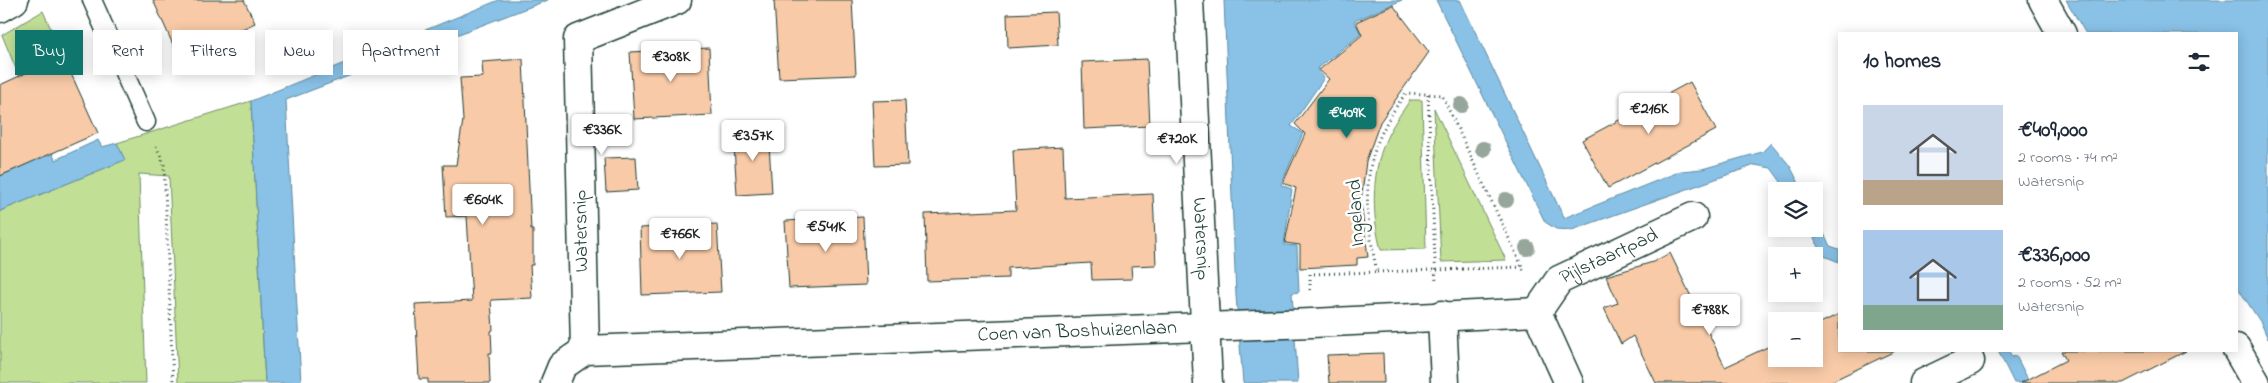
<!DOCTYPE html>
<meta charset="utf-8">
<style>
:root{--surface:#fff;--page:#f2f2f3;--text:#1f2937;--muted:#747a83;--accent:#0f766e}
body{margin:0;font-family:"Indie Flower",sans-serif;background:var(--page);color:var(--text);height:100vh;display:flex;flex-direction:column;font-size:19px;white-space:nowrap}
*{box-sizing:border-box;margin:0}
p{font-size:16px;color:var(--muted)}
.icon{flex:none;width:28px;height:28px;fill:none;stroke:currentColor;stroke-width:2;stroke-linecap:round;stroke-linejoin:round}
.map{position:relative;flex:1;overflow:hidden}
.side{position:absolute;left:1838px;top:32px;width:400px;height:320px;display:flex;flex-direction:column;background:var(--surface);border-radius:0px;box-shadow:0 2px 12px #0003}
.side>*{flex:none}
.hud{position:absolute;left:15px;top:30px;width:475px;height:45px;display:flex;gap:10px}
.buttons{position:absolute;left:1768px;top:182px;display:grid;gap:10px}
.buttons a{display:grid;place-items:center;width:55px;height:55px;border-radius:0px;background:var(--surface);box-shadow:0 2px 12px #0003;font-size:25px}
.price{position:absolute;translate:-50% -42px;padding:0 11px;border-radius:5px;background:#fff;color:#222;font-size:16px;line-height:32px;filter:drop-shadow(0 1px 2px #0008)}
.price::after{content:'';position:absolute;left:50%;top:30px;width:15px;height:11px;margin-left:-8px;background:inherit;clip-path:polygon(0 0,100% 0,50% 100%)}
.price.current{background:var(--accent);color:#fff}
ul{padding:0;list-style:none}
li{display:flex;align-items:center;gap:15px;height:125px;padding:0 25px}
li span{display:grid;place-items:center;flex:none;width:140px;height:100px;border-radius:0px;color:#555}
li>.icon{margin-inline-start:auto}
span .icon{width:60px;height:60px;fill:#fffc;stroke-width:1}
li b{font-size:21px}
h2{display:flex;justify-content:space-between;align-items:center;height:60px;padding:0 25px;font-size:21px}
.tag{padding:0 18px;border-radius:0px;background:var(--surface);box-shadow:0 2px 12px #0003;font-size:18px;line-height:45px}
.tag.current{background:var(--accent);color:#fff}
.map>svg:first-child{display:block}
</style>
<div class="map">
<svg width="2268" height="383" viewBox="0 0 2268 383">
<rect width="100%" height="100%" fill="#fff"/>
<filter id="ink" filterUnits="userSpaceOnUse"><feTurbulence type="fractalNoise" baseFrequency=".02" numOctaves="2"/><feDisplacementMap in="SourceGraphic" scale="10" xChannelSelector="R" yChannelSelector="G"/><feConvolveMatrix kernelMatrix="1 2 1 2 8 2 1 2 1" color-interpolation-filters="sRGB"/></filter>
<g filter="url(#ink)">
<g fill="#c2df96" stroke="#708e65">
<path d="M43,11L63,56L56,59L49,45L31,53L38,67L19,76L2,35Z"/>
<path d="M1410,100H1422L1426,249L1381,250C1371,213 1371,168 1389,133C1395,121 1403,111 1410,100Z"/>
<path d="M251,101L265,383H178L169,176L139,174L146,383H0V211L124,160L117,143Z"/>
<path d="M1434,108L1506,260L1441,262Z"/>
</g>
<g fill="#89c1e7" stroke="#5f8c9f">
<path d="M499,0H548L286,100L301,383H265L251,101Z"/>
<path d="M1224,0H1402L1354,21L1361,34L1317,69L1324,78L1291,126L1303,133L1281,185L1292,189L1284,245L1297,246L1299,292L1292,293L1298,383H1243L1236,296Z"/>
<path d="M1436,0H1460L1564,218L1681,171L1702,169L1762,152L1771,143L1790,166L1803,191H1790L1786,185L1784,186L1771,168L1755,165L1572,230L1556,229L1545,222Z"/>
<path d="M2066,0H2268V339L2261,323L2236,285V34H2086Z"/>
<path d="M98,140L102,147L117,143L125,160L0,211V176L52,152L55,160Z"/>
<path d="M1814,213L1830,246L1839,249V262L1824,256L1809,229H1814Z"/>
<path d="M1998,351H2009L2012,357L2016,356L2030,383H2014Z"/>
</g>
<g fill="#f8caa7" stroke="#1f3d34">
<path d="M153,0H244L255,23L179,58Z"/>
<path d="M774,0H852L856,75L779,78Z"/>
<path d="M1393,5L1429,52L1380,122L1366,161L1361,202L1368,257L1357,258V265L1300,268V245L1285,243L1296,188L1283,183L1305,134L1295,124L1329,79L1319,70L1362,35L1356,22Z"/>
<path d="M1056,12L1058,45L1008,48L1007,14Z"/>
<path d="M709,48L712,115L634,119L630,52Z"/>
<path d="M63,56L98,133L0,176V85Z"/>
<path d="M523,59L531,230H533V265H530L532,298L491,300L493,330L491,331L492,353H489L490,383H428V379H419L415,304L472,301L467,216L446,217L443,165H456L463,120L460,78L483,77L482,62Z"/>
<path d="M1147,59L1150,126L1084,129L1082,62Z"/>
<path d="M1690,82L1716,130L1608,188L1582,140Z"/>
<path d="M905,100L908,165L875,166L872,101Z"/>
<path d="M768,128L772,193L737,195L733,130Z"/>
<path d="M1063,147L1065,198L1153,194L1156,265L1131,266L1132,279L1092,280L1091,263L1008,268V278L927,281L925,214L1016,210L1013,150Z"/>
<path d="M636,157L638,190L606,192L604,158Z"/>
<path d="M863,217L866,285L789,288L785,221Z"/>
<path d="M717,224L721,292L642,295L640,228Z"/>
<path d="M1670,253L1725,367L1776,343V359H1814V326L1839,314V351H1895L1828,383H1656L1633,336L1621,344L1604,308L1618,303L1606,276L1653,262Z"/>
<path d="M2061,351H2186L2123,383H2021L2066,360Z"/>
<path d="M1383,353L1384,383H1329L1327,355Z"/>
</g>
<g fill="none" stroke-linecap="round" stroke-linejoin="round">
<defs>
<path id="service" d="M92,0L146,122"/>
<g id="minor">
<path id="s1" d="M1189,0L1208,383"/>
<path d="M2043,0L2062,34"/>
<path d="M0,8L14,0"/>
<path id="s2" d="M1537,312L1559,280L1693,217"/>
<path d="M1442,315L1445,383"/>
<path d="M2236,348L2256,383"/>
<path d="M585,350L578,39L677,0"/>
<path id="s3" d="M555,383L562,366L585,350L1312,323L1537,312L1569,383"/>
<path d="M1924,383L1970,361"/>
</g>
</defs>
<use href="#service" stroke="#1f3d34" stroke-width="21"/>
<use href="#minor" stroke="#1f3d34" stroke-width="31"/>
<g stroke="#1f3d34" stroke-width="3" stroke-dasharray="1 4" stroke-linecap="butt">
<path d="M1428,94L1436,283"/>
<path d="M156,146L164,164L173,383"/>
<path d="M1377,272L1522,267"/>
<path d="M1310,290V274L1377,272C1362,201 1360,154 1406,93L1442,95L1524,271"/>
</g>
<use href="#service" stroke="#fff" stroke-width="18"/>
<use href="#minor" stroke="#fff" stroke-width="28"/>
</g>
<g fill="#96a69a">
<circle cx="1461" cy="105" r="8"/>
<circle cx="1483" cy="149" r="8"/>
<circle cx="1506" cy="200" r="8"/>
<circle cx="1527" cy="248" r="8"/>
</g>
</g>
<g text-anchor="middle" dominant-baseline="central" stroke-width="5" stroke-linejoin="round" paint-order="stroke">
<g font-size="20" fill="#1f3d34" stroke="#fff">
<text transform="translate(1357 213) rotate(-93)">Ingeland</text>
<text transform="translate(582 231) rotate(-91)">Watersnip</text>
<text stroke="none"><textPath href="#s1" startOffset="239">Watersnip</textPath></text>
<text stroke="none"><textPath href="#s2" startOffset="94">Pijlstaartpad</textPath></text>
<text stroke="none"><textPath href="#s3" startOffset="539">Coen van Boshuizenlaan</textPath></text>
</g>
</g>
</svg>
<div class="buttons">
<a><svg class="icon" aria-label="layers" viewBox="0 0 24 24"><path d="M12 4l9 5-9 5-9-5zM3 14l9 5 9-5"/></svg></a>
<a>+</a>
<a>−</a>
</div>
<b class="price" style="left:671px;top:83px">€308K</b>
<b class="price" style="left:1649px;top:135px">€216K</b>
<b class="price current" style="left:1347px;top:139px">€409K</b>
<b class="price" style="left:602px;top:156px">€336K</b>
<b class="price" style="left:753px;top:162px">€357K</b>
<b class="price" style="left:1177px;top:165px">€720K</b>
<b class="price" style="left:483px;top:226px">€604K</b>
<b class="price" style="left:826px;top:253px">€541K</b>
<b class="price" style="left:680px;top:260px">€766K</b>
<b class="price" style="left:1710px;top:336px">€788K</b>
<div class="hud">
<a class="tag current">Buy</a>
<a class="tag">Rent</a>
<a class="tag">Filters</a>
<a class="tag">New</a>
<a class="tag">Apartment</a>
</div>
<section class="side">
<h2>10 homes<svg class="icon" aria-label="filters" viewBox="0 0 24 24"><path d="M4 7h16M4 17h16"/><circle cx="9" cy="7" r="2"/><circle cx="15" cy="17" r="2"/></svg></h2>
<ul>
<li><span style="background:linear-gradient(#c9d6e8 75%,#b9a48a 0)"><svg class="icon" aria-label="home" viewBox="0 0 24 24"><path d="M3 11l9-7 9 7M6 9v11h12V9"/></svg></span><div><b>€409,000</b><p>2 rooms · 74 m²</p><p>Watersnip</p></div></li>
<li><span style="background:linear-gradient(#a9c7e8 75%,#7fa58c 0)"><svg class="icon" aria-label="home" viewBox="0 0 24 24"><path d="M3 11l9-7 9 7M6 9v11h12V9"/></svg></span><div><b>€336,000</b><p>2 rooms · 52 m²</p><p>Watersnip</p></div></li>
</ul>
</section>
</div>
